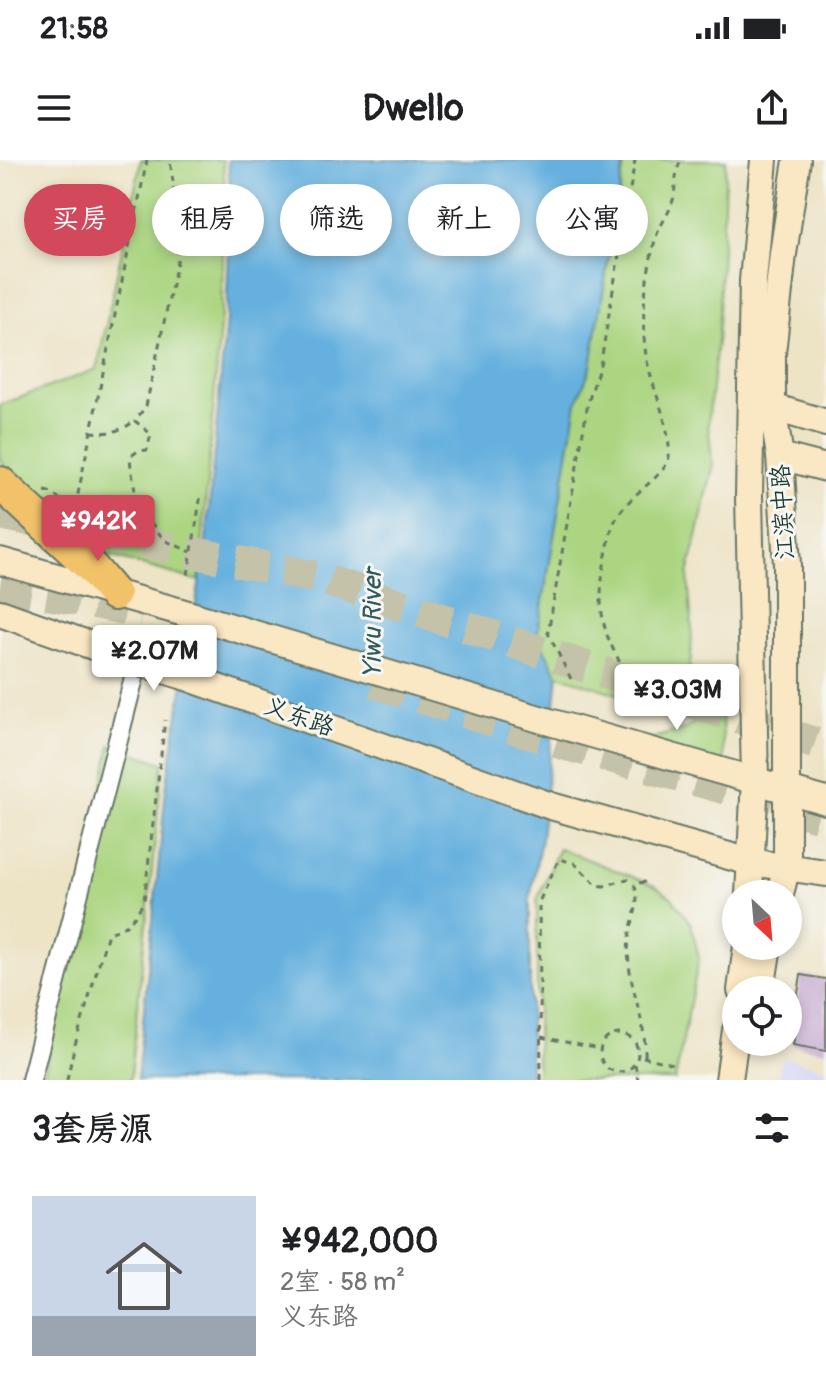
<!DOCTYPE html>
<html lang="zh">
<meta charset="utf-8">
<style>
:root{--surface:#fff;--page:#f6f6f6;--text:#202124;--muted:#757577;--accent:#d1495b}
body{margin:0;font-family:Pangolin,"LXGW WenKai TC",sans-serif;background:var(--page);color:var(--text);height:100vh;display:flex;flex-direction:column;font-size:30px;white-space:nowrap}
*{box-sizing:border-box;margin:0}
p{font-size:26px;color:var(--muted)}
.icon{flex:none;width:44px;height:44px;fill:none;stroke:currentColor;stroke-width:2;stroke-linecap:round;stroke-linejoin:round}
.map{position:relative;height:920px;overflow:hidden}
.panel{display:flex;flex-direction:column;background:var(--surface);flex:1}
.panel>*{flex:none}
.banner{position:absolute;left:24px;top:24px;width:778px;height:72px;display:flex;gap:16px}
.needle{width:52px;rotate:154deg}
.buttons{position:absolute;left:722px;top:720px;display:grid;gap:16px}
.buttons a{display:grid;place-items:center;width:80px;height:80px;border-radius:50%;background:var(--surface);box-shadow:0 4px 12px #0003;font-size:40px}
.price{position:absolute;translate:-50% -68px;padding:0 18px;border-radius:8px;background:#fff;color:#222;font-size:26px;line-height:52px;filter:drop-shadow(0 2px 4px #0008)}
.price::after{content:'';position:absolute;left:50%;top:48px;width:24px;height:18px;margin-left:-12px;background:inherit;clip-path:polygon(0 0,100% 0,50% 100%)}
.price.current{background:var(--accent);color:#fff}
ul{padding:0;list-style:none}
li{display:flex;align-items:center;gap:24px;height:200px;padding:0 32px}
li span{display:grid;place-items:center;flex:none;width:224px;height:160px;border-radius:0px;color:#555}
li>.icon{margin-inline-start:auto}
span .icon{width:96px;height:96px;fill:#fffc;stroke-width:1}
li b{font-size:34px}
h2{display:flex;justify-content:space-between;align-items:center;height:96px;padding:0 32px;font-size:34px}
.pill{padding:0 28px;border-radius:36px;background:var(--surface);box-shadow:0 4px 12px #0003;font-size:28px;line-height:72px}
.pill.current{background:var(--accent);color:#fff}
.status{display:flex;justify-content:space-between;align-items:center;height:56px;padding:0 40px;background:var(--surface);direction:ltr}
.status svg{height:22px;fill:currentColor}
header{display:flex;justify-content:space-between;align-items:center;height:104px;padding:0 32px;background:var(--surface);font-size:36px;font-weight:700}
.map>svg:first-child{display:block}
</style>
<div class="status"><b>21:58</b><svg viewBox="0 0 49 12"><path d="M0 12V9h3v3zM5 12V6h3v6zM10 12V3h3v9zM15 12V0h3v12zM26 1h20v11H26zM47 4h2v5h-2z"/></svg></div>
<header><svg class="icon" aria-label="menu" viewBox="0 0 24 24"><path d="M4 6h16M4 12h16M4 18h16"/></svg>Dwello<svg class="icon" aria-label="share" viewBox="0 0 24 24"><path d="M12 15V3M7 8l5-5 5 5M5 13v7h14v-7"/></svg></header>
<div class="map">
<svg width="826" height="920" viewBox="0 0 826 920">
<rect width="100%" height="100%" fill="#f6f6f2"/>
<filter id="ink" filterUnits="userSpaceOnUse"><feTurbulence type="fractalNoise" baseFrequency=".0125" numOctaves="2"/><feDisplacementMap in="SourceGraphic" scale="16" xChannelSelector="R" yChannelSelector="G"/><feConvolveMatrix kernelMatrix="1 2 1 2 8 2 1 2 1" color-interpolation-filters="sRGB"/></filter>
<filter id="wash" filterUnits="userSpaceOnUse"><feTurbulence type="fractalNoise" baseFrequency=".006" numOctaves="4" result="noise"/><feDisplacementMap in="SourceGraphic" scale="32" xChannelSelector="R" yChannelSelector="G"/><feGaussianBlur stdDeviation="1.8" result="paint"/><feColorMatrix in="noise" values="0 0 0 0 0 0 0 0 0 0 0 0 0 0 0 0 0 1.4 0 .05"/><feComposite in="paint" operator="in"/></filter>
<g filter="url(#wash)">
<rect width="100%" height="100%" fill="#ede3c5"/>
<path fill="#d7d7f8" d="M783,897L826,909V920H777Z"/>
<g fill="#abd581" stroke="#65895a" stroke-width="2">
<path d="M141,0H223L225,36L221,154L199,421L106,395L23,329L0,300V245L97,209Z"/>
<path d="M625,0H726L718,172L708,264L713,308L688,415L692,470L691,499L687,518L672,533L657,541L642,542L558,515L537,477L577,242L591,206Z"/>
<path d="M721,539L725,619L649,579L686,569Z"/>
<path d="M111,585L163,603L130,920H43Z"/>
<path d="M559,688L655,726L671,737L691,764L699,798L675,920H537V740Z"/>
</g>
<path fill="#65b0de" stroke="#427689" stroke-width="2" d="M228,0H624L591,206L577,242L537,476L558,515L541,679L530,738V920H137L166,628L206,382L226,159L231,40Z"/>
<g id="blocks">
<path fill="#c6acd2" d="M801,815L826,819V891L793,885L800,846L796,845Z"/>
</g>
</g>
<g filter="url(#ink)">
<use href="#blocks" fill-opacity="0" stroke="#677767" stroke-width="2"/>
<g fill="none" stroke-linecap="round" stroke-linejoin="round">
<g stroke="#c4c2a8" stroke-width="32" stroke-dasharray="32 16" stroke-linecap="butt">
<path d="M0,354L320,418L826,587"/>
<path d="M0,425L142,452"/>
<path d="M374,522L563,584L768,640L826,659"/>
</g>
<defs>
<path id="street" d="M31,920L138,502"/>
<g id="secondary">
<path d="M772,247L826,263"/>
<path d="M780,296L826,308"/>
<path d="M0,401L181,452L553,563L826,641"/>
<path d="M0,453L138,502"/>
<path d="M184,516L551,646L750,702L826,713"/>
<path d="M749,734L755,619L749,336L753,121L764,0"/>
<path d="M780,734L787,706V404L780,296L772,247V193L783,94L797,0"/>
<path d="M741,830L747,786"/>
<path d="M761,830L768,786"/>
<path d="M729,920L736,870"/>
</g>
<path id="highway" d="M0,323L92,408L114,434"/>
</defs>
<use href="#street" stroke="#677767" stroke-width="22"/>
<use href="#secondary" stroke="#677767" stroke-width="30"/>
<use href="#highway" stroke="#677767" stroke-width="36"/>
<g stroke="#677767" stroke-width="3" stroke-dasharray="6 6" stroke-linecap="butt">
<path d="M91,272C109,274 119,272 135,261"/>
<path d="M45,331L52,333L74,351"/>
<path d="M73,358L147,0"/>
<path d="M81,365H103L123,374L153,365L164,380L191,392"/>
<path d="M111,370C115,356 125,355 132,344C140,331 128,310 131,296L138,291L147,290L151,274L135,261L146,246L178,97L179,65L170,0"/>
<path d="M188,415L201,334"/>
<path d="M173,491L176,471"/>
<path d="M571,519L548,473L588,243L601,201L635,0"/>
<path d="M625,537C628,503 612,496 605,468C596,436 604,403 611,372C619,336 667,319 669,296C671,264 651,227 646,195C640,158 646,116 655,80C659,65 672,51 674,35C676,22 675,13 681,0"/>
<path d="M645,722L634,724C642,744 631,759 629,779C624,820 647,857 645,897"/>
<circle cx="619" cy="893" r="19"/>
<path d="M541,877L600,889"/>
<path d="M643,897L678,905"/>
<path d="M635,904L638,920"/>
<path d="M67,920L74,888L108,773C128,768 134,758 144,741L165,560"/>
<path d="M541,920L539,742L559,699L574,703L597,725L604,726L627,719L634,724"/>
</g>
<use href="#street" stroke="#fff" stroke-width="18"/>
<use href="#secondary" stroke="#fae7c3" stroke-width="26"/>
<use href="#highway" stroke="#f2c26a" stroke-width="32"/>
<defs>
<path id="secondary-bridge" d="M138,502L184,516"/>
</defs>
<use href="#secondary-bridge" stroke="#677767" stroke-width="30" stroke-linecap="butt"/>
<use href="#secondary-bridge" stroke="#fae7c3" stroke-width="26"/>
</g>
</g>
<g text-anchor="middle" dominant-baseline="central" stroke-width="6" stroke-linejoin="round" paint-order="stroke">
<g font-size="24" fill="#1f3d34" stroke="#f6f6f2">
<text transform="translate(783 352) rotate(-93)">江滨中路</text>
<text transform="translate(299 557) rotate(19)">义东路</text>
</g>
<g font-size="26" font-style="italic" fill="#305a5e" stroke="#f6f6f2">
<text transform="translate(373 463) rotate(-90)">Yiwu River</text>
</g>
</g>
</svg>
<div class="buttons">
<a><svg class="needle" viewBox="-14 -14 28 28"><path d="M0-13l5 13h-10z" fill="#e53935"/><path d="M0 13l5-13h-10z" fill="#757577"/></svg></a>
<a><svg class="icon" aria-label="locate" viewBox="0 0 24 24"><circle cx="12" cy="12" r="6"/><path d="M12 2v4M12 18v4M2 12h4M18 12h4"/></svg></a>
</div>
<b class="price current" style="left:98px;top:403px">¥942K</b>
<b class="price" style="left:154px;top:533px">¥2.07M</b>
<b class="price" style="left:677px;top:572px">¥3.03M</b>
<div class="banner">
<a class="pill current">买房</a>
<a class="pill">租房</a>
<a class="pill">筛选</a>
<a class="pill">新上</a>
<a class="pill">公寓</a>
</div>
</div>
<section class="panel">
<h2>3套房源<svg class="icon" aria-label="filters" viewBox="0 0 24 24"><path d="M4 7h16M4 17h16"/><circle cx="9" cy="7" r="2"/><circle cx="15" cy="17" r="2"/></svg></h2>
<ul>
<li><span style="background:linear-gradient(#c9d6e8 75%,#9aa5b1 0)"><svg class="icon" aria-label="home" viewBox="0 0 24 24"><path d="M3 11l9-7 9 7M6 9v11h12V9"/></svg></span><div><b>¥942,000</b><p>2室 · 58 m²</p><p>义东路</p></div></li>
</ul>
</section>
